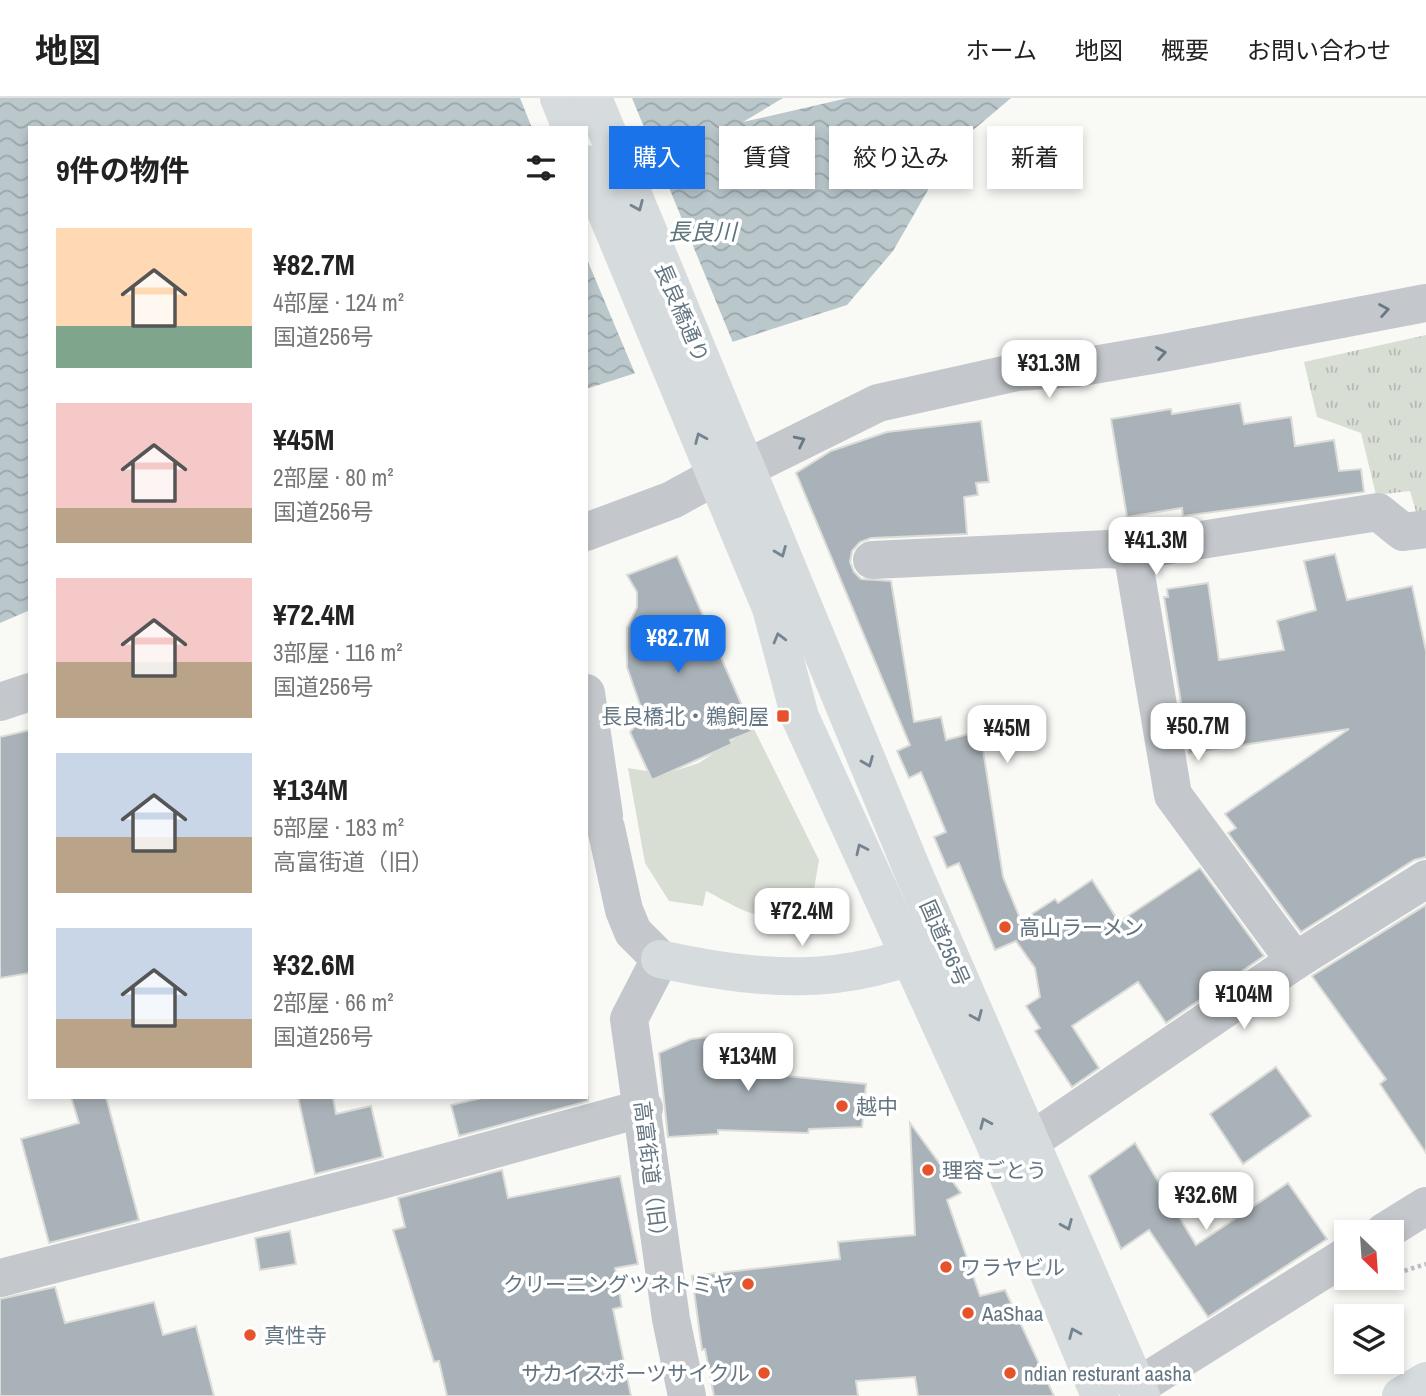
<!DOCTYPE html>
<html lang="ja">
<meta charset="utf-8">
<style>
:root{--surface:#fff;--page:#f6f6f6;--text:#222;--muted:#767676;--line:#e0e0e0;--accent:#1a73e8}
body{margin:0;font-family:"Archivo Narrow","Noto Sans JP",sans-serif;background:var(--page);color:var(--text);height:100vh;display:flex;flex-direction:column;font-size:26px;white-space:nowrap}
*{box-sizing:border-box;margin:0}
p{font-size:23px;color:var(--muted)}
.icon{flex:none;width:38px;height:38px;fill:none;stroke:currentColor;stroke-width:2;stroke-linecap:round;stroke-linejoin:round}
.map{position:relative;flex:1;overflow:hidden}
.drawer{position:absolute;left:28px;top:28px;width:560px;height:973px;display:flex;flex-direction:column;background:var(--surface);border-radius:0px;box-shadow:0 4px 10px #0003}
.drawer>*{flex:none}
.guide{position:absolute;left:609px;top:28px;width:665px;height:63px;display:flex;gap:14px}
.needle{width:46px;rotate:155deg}
.buttons{position:absolute;left:1334px;top:1122px;display:grid;gap:14px}
.buttons a{display:grid;place-items:center;width:70px;height:70px;border-radius:0px;background:var(--surface);box-shadow:0 4px 10px #0003;font-size:35px}
.price{position:absolute;translate:-50% -60px;padding:0 16px;border-radius:14px;background:#fff;color:#222;font-size:23px;line-height:46px;filter:drop-shadow(0 2px 4px #0008)}
.price::after{content:'';position:absolute;left:50%;top:42px;width:21px;height:16px;margin-left:-10px;background:inherit;clip-path:polygon(0 0,100% 0,50% 100%)}
.price.on{background:var(--accent);color:#fff}
ul{padding:0;list-style:none}
li{display:flex;align-items:center;gap:21px;height:175px;padding:0 28px}
li span{display:grid;place-items:center;flex:none;width:196px;height:140px;border-radius:0px;color:#555}
li>.icon{margin-inline-start:auto}
span .icon{width:84px;height:84px;fill:#fffc;stroke-width:1}
li b{font-size:30px}
h2{display:flex;justify-content:space-between;align-items:center;height:84px;padding:0 28px;font-size:30px}
.pill{padding:0 24px;border-radius:0px;background:var(--surface);box-shadow:0 4px 10px #0003;font-size:24px;line-height:63px}
.pill.on{background:var(--accent);color:#fff}
header{display:flex;align-items:center;gap:42px;box-sizing:border-box;height:98px;padding:0 35px;background:var(--surface);border-bottom:2px solid var(--line)}
header strong{font-size:33px}
nav{display:flex;gap:38px;margin-inline-start:auto;font-size:24px}
.map>svg:first-child{display:block}
</style>
<header>
<strong>地図</strong>
<nav><a>ホーム</a><a>地図</a><a>概要</a><a>お問い合わせ</a></nav>
</header>
<div class="map">
<svg width="1426" height="1298" viewBox="0 0 1426 1298">
<defs>
<pattern id="grass-tufts" width="24" height="20" patternUnits="userSpaceOnUse" patternTransform="scale(1.75)"><rect width="24" height="20" fill="#d9ded5"/><path d="M3 7l-1-3M5 7V3M7 7l1-3M15 17l-1-3M17 17v-4M19 17l1-3" fill="none" stroke="#b4b9b2"/></pattern>
<pattern id="water-waves" width="16" height="10" patternUnits="userSpaceOnUse" patternTransform="scale(1.75)"><rect width="16" height="10" fill="#bac7cb"/><path d="M0 5q4-4 8 0t8 0" fill="none" stroke="#9ba6aa"/></pattern>
</defs>
<rect width="100%" height="100%" fill="#f9f9f6"/>
<path fill="url(#grass-tufts)" d="M1426,237V416L1417,417L1410,393L1376,397L1361,335L1317,319L1304,264Z"/>
<path fill="#d9ded5" d="M753,629L819,762L812,803C761,828 754,818 706,793L703,808L669,803L645,765L628,670L665,676L699,665Z"/>
<path fill="url(#water-waves)" d="M0,0H783L743,24L848,0H1011L952,50L893,153L847,207L586,291V30H30V512L0,525Z"/>
<path fill="#f9f9f6" d="M520,0H632L734,247L636,278L586,159V30H532Z"/>
<g fill="#a9b2b8" stroke="#dbdbd8" stroke-width="2">
<path d="M1240,305L1244,326L1291,319L1295,348L1334,342L1339,373L1361,371L1364,394L1183,418L1182,410L1127,419L1111,321L1171,311L1172,316Z"/>
<path d="M981,323L989,384L976,385L978,397L964,399L967,436L871,440L860,444L852,453L850,464L854,474L861,481L891,483L914,624L941,619L946,642L980,633L1003,779L1021,823L1055,801L1058,805L1092,782L1119,824L1200,770L1264,858L1166,925L1138,884L1072,928L1099,970L1072,989L1035,933L1040,930L1026,908L1040,899L1035,870L1016,843L995,852L959,765L947,770L934,739L946,734L921,674L909,680L897,653L910,647L796,375L831,353L887,334Z"/>
<path d="M1335,456L1347,502L1412,488L1426,553V759L1414,762L1301,834L1228,735L1236,730L1225,716L1349,631L1189,655L1164,499H1168L1167,491L1208,485L1219,562L1284,552L1277,523L1316,512L1304,463Z"/>
<path d="M677,458L753,633L730,642L732,646L652,682L630,634L644,618L627,569V530L637,509V494L627,477Z"/>
<path d="M30,632V875L0,880V639Z"/>
<path d="M1426,807V1055L1380,986L1386,981L1312,878Z"/>
<path d="M733,936L758,948V975L866,986L862,1029L809,1031L808,1035L718,1032V1036L668,1039L659,955L691,941Z"/>
<path d="M1276,969L1311,1018L1243,1066L1210,1016Z"/>
<path d="M71,999H106L139,1122L49,1145L21,1041L79,1025Z"/>
<path d="M298,999H333L336,1016L371,1008L383,1059L315,1076Z"/>
<path d="M486,999H588V1003L459,1038L451,1007Z"/>
<path d="M910,1025L961,1095L947,1102L980,1198L1005,1192L1054,1298H918L915,1279L856,1283L858,1298H714L705,1251L702,1252L692,1178L840,1161L838,1144L915,1137Z"/>
<path d="M1135,1045L1196,1147L1288,1085L1327,1141L1208,1219L1149,1132L1121,1151L1089,1078Z"/>
<path d="M502,1072L508,1100L620,1078L638,1166L615,1170L622,1209L613,1211L631,1298H447L439,1263L434,1264L393,1132L405,1129L398,1100Z"/>
<path d="M290,1133L296,1166L260,1172L255,1140Z"/>
<path d="M55,1189L65,1225L154,1204L163,1237L196,1228L214,1298H0V1201Z"/>
</g>
<g fill="none" stroke-linecap="round" stroke-linejoin="round">
<path stroke="#bbbfc1" stroke-width="4.5" stroke-dasharray="3.5 3.5" stroke-linecap="butt" d="M1391,1177L1426,1166"/>
<g stroke="#c4c8cc" stroke-width="38">
<path d="M586,434L672,402L725,373L757,365L878,305L1017,274L1076,270L1169,254L1426,205"/>
<path d="M1132,453L1173,697L1295,863"/>
<path d="M872,462L1109,451L1132,453L1378,414L1403,434L1426,431"/>
<path d="M586,595L604,717"/>
<path d="M0,604L30,594"/>
<path d="M586,690L606,730L624,812L633,834L660,861L629,921L671,1221L687,1298"/>
<path d="M1031,1043L1295,863L1426,781"/>
<path d="M1384,1134L1426,1108"/>
<path d="M0,1180L378,1083L644,1010"/>
<path d="M1137,1289L1346,1158"/>
</g>
<g stroke="#d6dbde" stroke-width="38">
<path d="M660,861C759,883 846,890 940,846"/>
<path d="M1401,1298L1426,1283"/>
</g>
<g stroke="#d6dbde" stroke-width="38">
<path d="M559,0L571,30"/>
<path d="M593,0L914,776L1141,1298"/>
<path d="M586,66L771,510L800,619L992,1039L1100,1298"/>
</g>
</g>
<defs><path id="oneway-chevron" d="M-2-3.5L2.5 0L-2 3.5" fill="none" stroke-width="1.6" stroke-linecap="round" stroke-linejoin="round" transform="scale(1.75)"/></defs>
<g stroke="#748490">
<use href="#oneway-chevron" transform="translate(638 108) rotate(67)"/>
<use href="#oneway-chevron" transform="translate(700 340) rotate(-113)"/>
<use href="#oneway-chevron" transform="translate(781 454) rotate(68)"/>
<use href="#oneway-chevron" transform="translate(779 540) rotate(-105)"/>
<use href="#oneway-chevron" transform="translate(868 664) rotate(68)"/>
<use href="#oneway-chevron" transform="translate(861 751) rotate(-115)"/>
<use href="#oneway-chevron" transform="translate(977 918) rotate(67)"/>
<use href="#oneway-chevron" transform="translate(985 1025) rotate(-114)"/>
<use href="#oneway-chevron" transform="translate(1067 1127) rotate(67)"/>
<use href="#oneway-chevron" transform="translate(1074 1235) rotate(-113)"/>
</g>
<g stroke="#687986">
<use href="#oneway-chevron" transform="translate(1384 212) rotate(-10)"/>
<use href="#oneway-chevron" transform="translate(1161 255) rotate(-10)"/>
<use href="#oneway-chevron" transform="translate(800 343) rotate(-26)"/>
</g>
<g fill="#e65229" stroke="#fff" stroke-width="2.5">
<rect x="776" y="611" width="14" height="14" rx="3.5"/>
<circle cx="1005" cy="829" r="7"/>
<circle cx="842" cy="1008" r="7"/>
<circle cx="928" cy="1072" r="7"/>
<circle cx="946" cy="1169" r="7"/>
<circle cx="748" cy="1186" r="7"/>
<circle cx="968" cy="1215" r="7"/>
<circle cx="250" cy="1237" r="7"/>
<circle cx="764" cy="1275" r="7"/>
<circle cx="1010" cy="1275" r="7"/>
</g>
<g text-anchor="middle" dominant-baseline="central" stroke-width="7" stroke-linejoin="round" paint-order="stroke">
<g font-size="21" fill="#637582" stroke="#fff">
<text transform="translate(682 215) rotate(67)">長良橋通り</text>
<text transform="translate(945 845) rotate(66)">国道256号</text>
<text transform="translate(651 1076) rotate(83)">高富街道（旧）</text>
</g>
<g font-size="21" fill="#637582" stroke="#fff" text-anchor="start">
<text x="769" y="618" text-anchor="end">長良橋北・鵜飼屋</text>
<text x="1019" y="829">高山ラーメン</text>
<text x="856" y="1008">越中</text>
<text x="942" y="1072">理容ごとう</text>
<text x="960" y="1169">ワラヤビル</text>
<text x="734" y="1186" text-anchor="end">クリーニングツネトミヤ</text>
<text x="982" y="1215">AaShaa</text>
<text x="264" y="1237">真性寺</text>
<text x="750" y="1275" text-anchor="end">サカイスポーツサイクル</text>
<text x="1024" y="1275">ndian resturant aasha</text>
</g>
<g font-size="23" font-style="italic" fill="#5e747c" stroke="#fff">
<text x="702" y="133">長良川</text>
</g>
</g>
</svg>
<div class="buttons">
<a><svg class="needle" viewBox="-14 -14 28 28"><path d="M0-13l5 13h-10z" fill="#e53935"/><path d="M0 13l5-13h-10z" fill="#767676"/></svg></a>
<a><svg class="icon" aria-label="layers" viewBox="0 0 24 24"><path d="M12 4l9 5-9 5-9-5zM3 14l9 5 9-5"/></svg></a>
</div>
<b class="price" style="left:1049px;top:302px">¥31.3M</b>
<b class="price" style="left:1156px;top:479px">¥41.3M</b>
<b class="price on" style="left:678px;top:577px">¥82.7M</b>
<b class="price" style="left:1198px;top:665px">¥50.7M</b>
<b class="price" style="left:1007px;top:667px">¥45M</b>
<b class="price" style="left:802px;top:850px">¥72.4M</b>
<b class="price" style="left:1244px;top:933px">¥104M</b>
<b class="price" style="left:748px;top:995px">¥134M</b>
<b class="price" style="left:1206px;top:1134px">¥32.6M</b>
<div class="guide">
<a class="pill on">購入</a>
<a class="pill">賃貸</a>
<a class="pill">絞り込み</a>
<a class="pill">新着</a>
</div>
<section class="drawer">
<h2>9件の物件<svg class="icon" aria-label="filters" viewBox="0 0 24 24"><path d="M4 7h16M4 17h16"/><circle cx="9" cy="7" r="2"/><circle cx="15" cy="17" r="2"/></svg></h2>
<ul>
<li><span style="background:linear-gradient(#ffd9b3 70%,#7fa58c 0)"><svg class="icon" aria-label="home" viewBox="0 0 24 24"><path d="M3 11l9-7 9 7M6 9v11h12V9"/></svg></span><div><b>¥82.7M</b><p>4部屋 · 124 m²</p><p>国道256号</p></div></li>
<li><span style="background:linear-gradient(#f6c9c9 75%,#b9a48a 0)"><svg class="icon" aria-label="home" viewBox="0 0 24 24"><path d="M3 11l9-7 9 7M6 9v11h12V9"/></svg></span><div><b>¥45M</b><p>2部屋 · 80 m²</p><p>国道256号</p></div></li>
<li><span style="background:linear-gradient(#f6c9c9 60%,#b9a48a 0)"><svg class="icon" aria-label="home" viewBox="0 0 24 24"><path d="M3 11l9-7 9 7M6 9v11h12V9"/></svg></span><div><b>¥72.4M</b><p>3部屋 · 116 m²</p><p>国道256号</p></div></li>
<li><span style="background:linear-gradient(#c9d6e8 60%,#b9a48a 0)"><svg class="icon" aria-label="home" viewBox="0 0 24 24"><path d="M3 11l9-7 9 7M6 9v11h12V9"/></svg></span><div><b>¥134M</b><p>5部屋 · 183 m²</p><p>高富街道（旧）</p></div></li>
<li><span style="background:linear-gradient(#c9d6e8 65%,#b9a48a 0)"><svg class="icon" aria-label="home" viewBox="0 0 24 24"><path d="M3 11l9-7 9 7M6 9v11h12V9"/></svg></span><div><b>¥32.6M</b><p>2部屋 · 66 m²</p><p>国道256号</p></div></li>
</ul>
</section>
</div>
